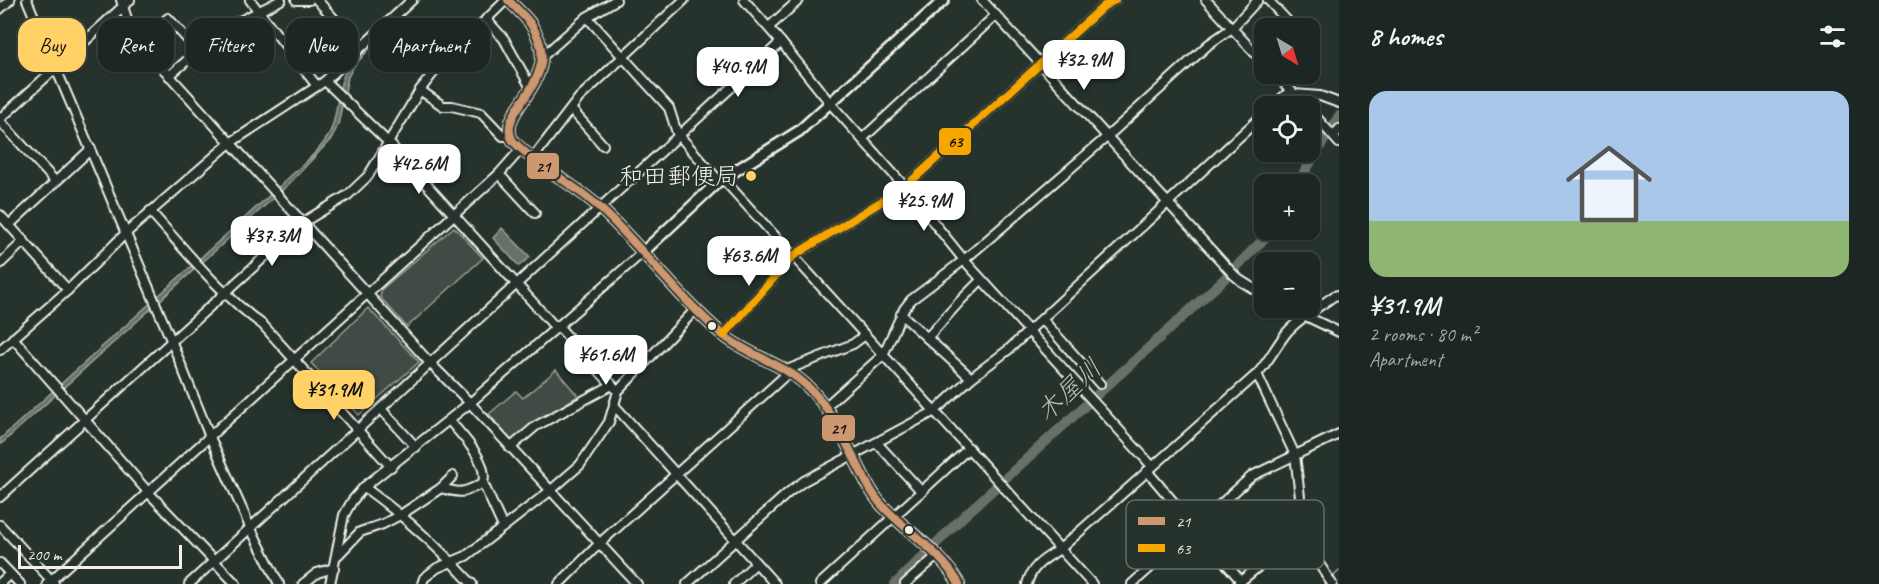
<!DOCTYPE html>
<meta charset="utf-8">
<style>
:root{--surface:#1c2622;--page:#252e2a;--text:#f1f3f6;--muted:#a0a5a5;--line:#3a4340;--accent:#ffd166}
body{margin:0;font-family:Caveat,"Klee One",sans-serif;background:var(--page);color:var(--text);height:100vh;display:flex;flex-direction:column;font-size:22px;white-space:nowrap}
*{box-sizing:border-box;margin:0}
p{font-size:20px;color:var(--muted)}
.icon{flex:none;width:33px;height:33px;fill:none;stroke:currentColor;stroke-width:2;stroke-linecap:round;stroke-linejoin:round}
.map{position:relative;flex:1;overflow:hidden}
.panel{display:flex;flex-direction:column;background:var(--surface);width:540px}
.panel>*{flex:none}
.guide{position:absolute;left:18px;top:18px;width:570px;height:54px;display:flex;gap:12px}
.needle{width:39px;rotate:142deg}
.buttons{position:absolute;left:1254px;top:18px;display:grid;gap:12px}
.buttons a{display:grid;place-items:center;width:66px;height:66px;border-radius:12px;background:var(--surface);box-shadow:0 2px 4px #0004,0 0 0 2px var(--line);font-size:30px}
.scale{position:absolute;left:18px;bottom:15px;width:164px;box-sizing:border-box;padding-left:6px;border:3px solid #f4f1e8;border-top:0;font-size:16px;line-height:21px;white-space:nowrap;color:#f4f1e8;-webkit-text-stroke:4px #26332d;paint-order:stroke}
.price{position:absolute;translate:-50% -51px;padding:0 14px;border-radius:12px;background:#fff;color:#222;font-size:20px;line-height:39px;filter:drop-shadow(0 2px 3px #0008)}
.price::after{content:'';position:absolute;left:50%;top:36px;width:18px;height:14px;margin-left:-9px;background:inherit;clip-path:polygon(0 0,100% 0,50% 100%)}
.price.on{background:var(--accent);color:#111}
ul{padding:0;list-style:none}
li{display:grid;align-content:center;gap:12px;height:318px;padding:0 30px}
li+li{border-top:2px solid var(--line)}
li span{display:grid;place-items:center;height:186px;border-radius:18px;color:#555}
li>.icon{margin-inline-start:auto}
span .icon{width:108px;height:108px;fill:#fffc;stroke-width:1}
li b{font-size:26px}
h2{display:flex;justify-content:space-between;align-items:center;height:72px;padding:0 30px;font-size:26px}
.tag{padding:0 21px;border-radius:18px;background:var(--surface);box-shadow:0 2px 4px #0004,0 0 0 2px var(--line);font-size:21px;line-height:54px}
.tag.on{background:var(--accent);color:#111}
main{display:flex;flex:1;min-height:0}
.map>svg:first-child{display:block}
</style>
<main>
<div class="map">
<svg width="1339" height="584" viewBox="0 0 1339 584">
<rect width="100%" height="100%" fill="#26332d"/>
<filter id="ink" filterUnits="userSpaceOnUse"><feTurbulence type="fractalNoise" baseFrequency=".0167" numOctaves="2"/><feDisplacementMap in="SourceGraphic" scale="12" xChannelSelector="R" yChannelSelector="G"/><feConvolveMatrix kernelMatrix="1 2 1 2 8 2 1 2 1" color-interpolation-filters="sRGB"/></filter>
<g filter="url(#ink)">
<g fill="#414b45" stroke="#9a9e96" stroke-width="1.5">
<path d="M454,227L483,258L407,327L380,297L382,289Z"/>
<path d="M368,308L419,362L359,415L311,363Z"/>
<path d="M556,370L578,396L530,425L512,442L489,414L516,391L523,398Z"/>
</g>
<g fill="#676f68" stroke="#9fa39b" stroke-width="1.5">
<path d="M391,25L354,66L348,77L338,125L332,138L290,183L0,445V439L281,185C297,169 318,154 329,134C338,117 336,98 342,80C350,57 374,40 391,25Z"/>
<path d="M502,228L530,257L519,266L493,238Z"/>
</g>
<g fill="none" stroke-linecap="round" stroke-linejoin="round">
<g stroke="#9fa39b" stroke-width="1.5">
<path d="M371,47L391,25L420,0"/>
<path d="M311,160L318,153"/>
<path d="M1331,579L1339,571"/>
</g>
<g stroke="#676f68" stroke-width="10">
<path d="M1297,184L1339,116"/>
<path d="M895,584L964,516L1222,281L1273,230"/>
</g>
<defs>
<g id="minor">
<path d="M27,0L171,340L210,437L250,527L279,584"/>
<path d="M121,0L131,31L139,42L430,363L470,403L637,584"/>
<path d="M250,0L317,86"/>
<path d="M296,0H309"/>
<path d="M317,0L360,47"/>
<path d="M744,0L781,42L830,103L905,187L964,260L1152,466"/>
<path d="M982,0L1234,275L1241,281L1264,295"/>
<path d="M1206,0L1264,63"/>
<path d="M1268,0L1294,28"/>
<path d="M0,9L10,0"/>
<path d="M587,17L669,108L677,133L719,181"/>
<path d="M486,19L504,39L531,88"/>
<path d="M769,27L799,0"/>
<path d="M140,44L168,18L198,51"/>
<path d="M543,56L587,17L616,0"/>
<path d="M1275,74L1306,106"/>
<path d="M169,76L222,30L281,0"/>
<path d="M325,81L389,143L556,328"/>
<path d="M420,90L443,106H452L481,113L503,136H510"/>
<path d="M1294,94L1320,96L1339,103"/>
<path d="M1273,106L1290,91"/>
<path d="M571,109L603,145"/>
<path d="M1310,110L1339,143"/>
<path d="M0,119L130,0"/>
<path d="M0,121L55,181"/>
<path d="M1334,137L1339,129"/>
<path d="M862,139L996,15"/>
<path d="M533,158L579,98L684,0"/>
<path d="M499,174L535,213"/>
<path d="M722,178L1092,584"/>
<path d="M150,211C186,251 220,294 263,325L391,467"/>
<path d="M0,215L68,290"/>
<path d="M9,225L91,149"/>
<path d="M0,264L24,241"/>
<path d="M1289,308L1339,332"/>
<path d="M901,314L971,378"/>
<path d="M1042,319L1100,384"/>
<path d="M558,326L615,388"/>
<path d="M724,335L793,256L905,187L1104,6L1115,0"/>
<path d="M13,338L149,493L236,584"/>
<path d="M927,338L961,300L981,280"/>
<path d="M0,350L68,290L126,233L230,143L325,81L412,0"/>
<path d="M784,371L853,344L865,335"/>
<path d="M1257,374L1295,455L1300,497L1297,521L1298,531L1332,584"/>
<path d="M614,405L775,584"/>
<path d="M825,407L883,355L904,309L911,300L964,260L1108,136L1209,44L1232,28L1258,0"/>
<path d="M381,409L416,447"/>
<path d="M449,420C462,436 489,461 483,483L503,527"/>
<path d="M877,443L922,492"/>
<path d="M510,448L536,426L612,385"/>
<path d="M1147,471L1241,581L1238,584"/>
<path d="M364,487C404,516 439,547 472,584"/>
<path d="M441,488C461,494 464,493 483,483"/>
<path d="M0,497L302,223L348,195L368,176L420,90L438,67L506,0"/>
<path d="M1227,499C1254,529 1257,529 1297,521"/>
<path d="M0,525L54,583"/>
<path d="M338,555L360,532L383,524L402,514L441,488L453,476"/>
<path d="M0,563L20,584"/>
<path d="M1241,581L1264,562V556L1255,524"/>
<path d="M0,583L10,574"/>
<path d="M47,584L499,174L521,149"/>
<path d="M189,584L781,42"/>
<path d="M303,584L317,573L334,568"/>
<path d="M330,584L344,515L352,501L364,487L470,403L642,253"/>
<path d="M422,584L424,578L437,568L466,556L550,491L580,465L609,422L618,391L696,309"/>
<path d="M559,584L600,543L788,373"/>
<path d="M687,584L789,492L804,481L935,411L971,378L1008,350L1264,114"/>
<path d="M734,584L756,563"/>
<path d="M820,584L969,448"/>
<path d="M905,584L938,555"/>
<path d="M1027,584C1032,565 1045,559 1060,549L1257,374C1269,361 1277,344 1288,331C1301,317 1319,307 1334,296L1339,295"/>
<path d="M1132,584L1252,476L1339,434"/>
</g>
<g id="major">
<path d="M508,0C515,7 524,15 530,23C570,80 493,109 513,141C538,167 573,183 600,208C643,248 678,297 723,335C749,356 785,364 808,387C828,406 841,432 853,456C862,472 868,489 880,503C906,532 940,550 959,584"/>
<path d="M642,253L719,181L799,131L944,0"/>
</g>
</defs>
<use href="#minor" stroke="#f4f1e8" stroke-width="12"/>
<use href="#major" stroke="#f4f1e8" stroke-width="14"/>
<use href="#minor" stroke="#26332d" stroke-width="8"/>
<use href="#major" stroke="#26332d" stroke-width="9"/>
<defs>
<path id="bus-1" d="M508,0C515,7 524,15 530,23C570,80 493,109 513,141C538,167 573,183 600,208C643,248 678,297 723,335C749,356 785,364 808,387C828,406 841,432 853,456C862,472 868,489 880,503C906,532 940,550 959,584"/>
<path id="bus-2" d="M724,335L793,256L905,187L1104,6L1115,0"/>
</defs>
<use href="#bus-1" stroke="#26332d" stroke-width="12"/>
<use href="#bus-2" stroke="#26332d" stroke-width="12"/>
<use href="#bus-1" stroke="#cd976f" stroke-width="8"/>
<use href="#bus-2" stroke="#f7a600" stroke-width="8"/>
</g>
</g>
<circle fill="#ffd166" stroke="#26332d" stroke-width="2" cx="751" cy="176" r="6"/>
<g fill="#f4f1e8" stroke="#26332d" stroke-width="2">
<circle cx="712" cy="326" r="5"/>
<circle cx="909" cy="530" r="5"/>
</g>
<g text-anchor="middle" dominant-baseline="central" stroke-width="4.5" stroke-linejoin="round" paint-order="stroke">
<g font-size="24" fill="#f4f1e8" stroke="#26332d" text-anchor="end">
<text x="739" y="176">和田郵便局</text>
</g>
<g font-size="26" font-style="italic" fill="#bcbdb5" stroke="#26332d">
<text transform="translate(1069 390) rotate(-43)">木屋川</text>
</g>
</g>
<rect x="1126" y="500" width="198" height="69" rx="9" fill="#26332d" stroke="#646c65" stroke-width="1.5"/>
<rect x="1138" y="517" width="27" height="8" fill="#cd976f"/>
<rect x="1138" y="544" width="27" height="8" fill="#f7a600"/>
<g font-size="16" fill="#f4f1e8">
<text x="1176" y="527">21</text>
<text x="1176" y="554">63</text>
</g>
<g stroke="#26332d" stroke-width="2">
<rect x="938" y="127" width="34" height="29" rx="6" fill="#f7a600"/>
<rect x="526" y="152" width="34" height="28" rx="6" fill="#cd976f"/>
<rect x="821" y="414" width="35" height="28" rx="6" fill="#cd976f"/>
</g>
<g font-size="16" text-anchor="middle" font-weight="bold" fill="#111">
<text x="955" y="147">63</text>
<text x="543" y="172">21</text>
<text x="838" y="434">21</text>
</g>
</svg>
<div class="buttons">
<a><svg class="needle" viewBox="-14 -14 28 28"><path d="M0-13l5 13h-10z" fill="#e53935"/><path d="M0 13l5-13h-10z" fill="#a0a5a5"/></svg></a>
<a><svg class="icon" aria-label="locate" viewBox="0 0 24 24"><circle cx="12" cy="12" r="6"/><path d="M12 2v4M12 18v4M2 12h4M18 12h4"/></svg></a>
<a>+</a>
<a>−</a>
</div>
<div class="scale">200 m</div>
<b class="price" style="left:1084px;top:91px">¥32.9M</b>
<b class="price" style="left:738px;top:98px">¥40.9M</b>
<b class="price" style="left:419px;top:195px">¥42.6M</b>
<b class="price" style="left:924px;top:232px">¥25.9M</b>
<b class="price" style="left:272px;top:267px">¥37.3M</b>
<b class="price" style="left:749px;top:287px">¥63.6M</b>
<b class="price" style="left:606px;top:386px">¥61.6M</b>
<b class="price on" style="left:334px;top:421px">¥31.9M</b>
<div class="guide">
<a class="tag on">Buy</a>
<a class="tag">Rent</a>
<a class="tag">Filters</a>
<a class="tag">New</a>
<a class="tag">Apartment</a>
</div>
</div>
<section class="panel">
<h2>8 homes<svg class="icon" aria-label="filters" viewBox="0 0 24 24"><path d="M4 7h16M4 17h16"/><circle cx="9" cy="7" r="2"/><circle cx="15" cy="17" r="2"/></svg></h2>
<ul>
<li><span style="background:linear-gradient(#a9c7e8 70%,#8fb573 0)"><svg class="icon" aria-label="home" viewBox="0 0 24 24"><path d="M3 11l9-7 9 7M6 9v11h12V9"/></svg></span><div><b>¥31.9M</b><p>2 rooms · 80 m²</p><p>Apartment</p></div></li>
</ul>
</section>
</main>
